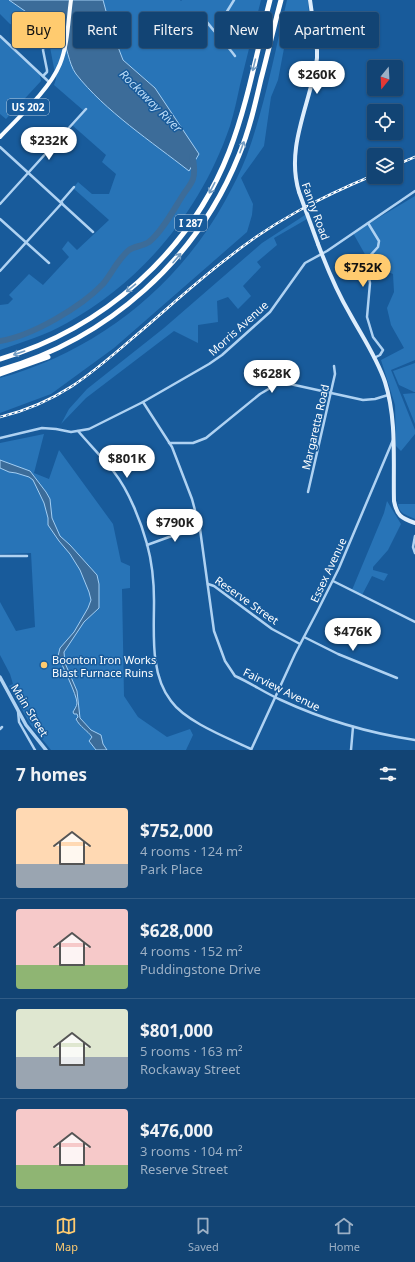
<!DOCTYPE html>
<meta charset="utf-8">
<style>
:root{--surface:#124474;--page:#1b4b79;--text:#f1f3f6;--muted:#9cb0c5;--line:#315c86;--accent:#ffcb6f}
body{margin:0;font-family:"Noto Sans",sans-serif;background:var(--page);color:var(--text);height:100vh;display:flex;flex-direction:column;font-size:15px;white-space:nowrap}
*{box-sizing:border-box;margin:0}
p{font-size:13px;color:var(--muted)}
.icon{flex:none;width:22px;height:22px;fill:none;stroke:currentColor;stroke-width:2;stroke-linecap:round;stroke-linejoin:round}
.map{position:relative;height:750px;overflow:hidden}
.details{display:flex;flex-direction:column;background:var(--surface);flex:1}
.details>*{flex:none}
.hud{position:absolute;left:12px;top:12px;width:391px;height:36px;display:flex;gap:8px}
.needle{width:26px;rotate:198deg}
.tools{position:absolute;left:367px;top:60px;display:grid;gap:8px}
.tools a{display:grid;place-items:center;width:36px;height:36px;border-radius:4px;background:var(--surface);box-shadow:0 1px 3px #0004,0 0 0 1px var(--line);font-size:20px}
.price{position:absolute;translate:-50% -34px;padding:0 9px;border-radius:14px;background:#fff;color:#222;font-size:13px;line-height:26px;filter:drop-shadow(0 1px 2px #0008)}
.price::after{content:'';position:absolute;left:50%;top:24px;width:12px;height:9px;margin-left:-6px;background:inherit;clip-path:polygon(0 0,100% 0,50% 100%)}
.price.current{background:var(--accent);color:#111}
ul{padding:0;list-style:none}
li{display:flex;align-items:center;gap:12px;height:100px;padding:0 16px}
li+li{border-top:1px solid var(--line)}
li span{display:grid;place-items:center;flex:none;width:112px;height:80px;border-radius:4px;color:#555}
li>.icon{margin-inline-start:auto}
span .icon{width:48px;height:48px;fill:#fffc;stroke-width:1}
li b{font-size:17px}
h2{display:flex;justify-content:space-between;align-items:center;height:48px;padding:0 16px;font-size:17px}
.chip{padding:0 14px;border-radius:4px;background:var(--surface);box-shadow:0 1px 3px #0004,0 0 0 1px var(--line);font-size:14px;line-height:36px}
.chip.current{background:var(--accent);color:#111}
.tabs{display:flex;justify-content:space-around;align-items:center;height:56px;border-top:1px solid var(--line);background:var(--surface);font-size:11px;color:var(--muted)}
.tabs a{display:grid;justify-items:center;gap:2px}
.tabs .current{color:var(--accent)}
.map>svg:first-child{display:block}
</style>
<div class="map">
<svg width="415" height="750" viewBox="0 0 415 750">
<rect width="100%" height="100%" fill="#185b9b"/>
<g fill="#2874b7">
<path d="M0,0H9L35,18L34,34L10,24L0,14Z"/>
<path d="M103,0H180L181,1L182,0H261C254,28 247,57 240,85C237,99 234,113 230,126C201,210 144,280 67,323C46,335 23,342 0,350V305L8,304L13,299L9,295L29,274L43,285L69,257L62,249L68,241L77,250L109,220L73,188L78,182L92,194H109L116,174L102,162L106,155L72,125L84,111L54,85L56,79L47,31L61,35L75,73L100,100L143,136L189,170L155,88L123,60L110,26Z"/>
<path d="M287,0H308L309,14L289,22L278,80L271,97L264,146L241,178L253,204L252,215L247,232L114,348L51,394L0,413V378C95,352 177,288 225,201C233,186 241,171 247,155C265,105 275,52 287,0Z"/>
<path d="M0,36L39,71L41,81L6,119L0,114Z"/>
<path d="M415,196V360L391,370L415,430V434L401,451L396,446L395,405L381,360L404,348L391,325L387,308L394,292L393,274L371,265L353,233Z"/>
<path d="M305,215L307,219L274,238L277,245L257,262L261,267L243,286L251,296L238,309L228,297L217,301L218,322L198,325V343L174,331L86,398L61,424L69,409L87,389L164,328L262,243Z"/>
<path d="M415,363V392H414L399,385L393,371Z"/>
<path d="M415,393V424L403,394Z"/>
<path d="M44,434L34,473L49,479L59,450L113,524L121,562L130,566V588L122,589L124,696L138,717L167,737L190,729L193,735L186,750H51L30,724L9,686L13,684L10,674L0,655V602L16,631L35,627L31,553L0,554V443Z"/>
<path d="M387,501L401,524L388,550L373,567V570L388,574L384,581L372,576L362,595L352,590L384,513Z"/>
<path d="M398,504H415V519C407,515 399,514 398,504Z"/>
</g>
<g fill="#3c6c99" stroke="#a2cef4">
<path d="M9,0H103L110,26L123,60L155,88L199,154L189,171C152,142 105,111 76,74C68,63 68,46 60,34C55,27 47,22 40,16L35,18Z"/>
<path d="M0,460L30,471L46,492L50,499L52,518L60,536L70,545L97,575L99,584V608L84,622L64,652L65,663L77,691L80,718L91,730L101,735L103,744L107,750H96L89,741L92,737C87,730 80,727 76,719L78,717L77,714H74L73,712C74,710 77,706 77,703C77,695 62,665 58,656L60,648L74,632L88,608L91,600L89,592L80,570L70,554L59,541L48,525V518L44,503L33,480L29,477L16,473L9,472L0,468Z"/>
</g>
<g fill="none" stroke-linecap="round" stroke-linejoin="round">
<path stroke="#3c6c99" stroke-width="6" d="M0,341C32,336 81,307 103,284C112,273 118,259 129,250C135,246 143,246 149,242C162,232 174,209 183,195C186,190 191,185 193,179C195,172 194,162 192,156"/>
<g stroke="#afd2f2" stroke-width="2.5">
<path d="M201,14C211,29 224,41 235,56"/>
<path d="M215,31L234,0"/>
<path d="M0,36L49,82"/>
<path d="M43,76L47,72V70L43,50L44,45"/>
<path d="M0,147L93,232"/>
<path d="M61,202L74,187"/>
<path d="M0,204L86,109"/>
<path d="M0,219L49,263"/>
<path d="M368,223L379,241L378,247L368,258L366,264L370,283L367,317L373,337L383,350L380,355L374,358"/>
<path d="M0,271L62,203"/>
<path d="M143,402L172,447L192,499L200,529L214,631L225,661L235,676C251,683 265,693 281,700C324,720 369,733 415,740"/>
<path d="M78,431C90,445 103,458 114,472C129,491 141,522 147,544C152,562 154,583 154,601C154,634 150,674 171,701C186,722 228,738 251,749"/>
<path d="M0,438L42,428L56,429L71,432L89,429L143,402L209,364L222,355L270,312L305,263L327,251L415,191"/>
<path d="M169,443H193L206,438L260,394L277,384H290L363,400L375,399L388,395"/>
<path d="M308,492L335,374L334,366"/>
<path d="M415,536L413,547L415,553"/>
<path d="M147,545L169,537L200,529"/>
<path d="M0,556H27"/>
<path d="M333,581L415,622"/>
<path d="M208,584L214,586L272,629L300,644"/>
<path d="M304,637L338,654L397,678"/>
<path d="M18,711L19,722L35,750"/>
<path d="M0,729L2,727"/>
<path d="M251,750L295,654L317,612L339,568L393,440"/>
<path d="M351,750L353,727"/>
</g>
<path stroke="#afd2f2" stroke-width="3.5" d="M0,677L26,725L46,750"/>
<g stroke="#ddedfc" stroke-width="4">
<path d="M299,192C285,146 311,103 317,58V50L310,0"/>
<path d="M318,244C327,268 337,292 350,314C362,336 377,358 385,382C397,420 393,461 394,501C397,516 401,518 415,523"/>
</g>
<path stroke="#f9fcff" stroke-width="4" d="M0,137C19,117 50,89 60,64C68,44 68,21 71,0"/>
<g stroke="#fff" stroke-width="5">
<path d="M0,359C103,329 190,252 229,152C248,103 257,50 270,0"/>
<path d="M0,370C108,339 197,260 239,155C249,131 255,105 261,79C268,53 274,26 281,0"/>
<path d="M0,374L48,357"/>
</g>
<defs>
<g id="rail">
<path d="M396,165L415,157"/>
<path d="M0,417C58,403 90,375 134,337C166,310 196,282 229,257C274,221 321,197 374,175"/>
</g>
</defs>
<use href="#rail" stroke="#fff" stroke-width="2.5"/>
<use href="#rail" stroke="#185b9b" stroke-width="1" stroke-dasharray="3" stroke-linecap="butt"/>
<path stroke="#ddedfc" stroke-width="4" d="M299,192L318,244"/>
</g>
<defs><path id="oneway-shaft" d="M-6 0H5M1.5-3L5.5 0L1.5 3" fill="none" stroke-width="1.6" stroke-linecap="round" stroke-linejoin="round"/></defs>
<g stroke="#749dc3">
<use href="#oneway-shaft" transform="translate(254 65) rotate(104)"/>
<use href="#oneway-shaft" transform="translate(242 147) rotate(-70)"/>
<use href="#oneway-shaft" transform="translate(212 188) rotate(118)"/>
<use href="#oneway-shaft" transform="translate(177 258) rotate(-49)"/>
<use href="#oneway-shaft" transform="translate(131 288) rotate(140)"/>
<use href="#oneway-shaft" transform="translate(19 353) rotate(161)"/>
</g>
<circle fill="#ffcb6f" stroke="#185b9b" stroke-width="1.5" cx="44" cy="665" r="4"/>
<g text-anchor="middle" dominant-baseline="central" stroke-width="3" stroke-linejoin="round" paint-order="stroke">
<g fill="#185b9b" stroke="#bacee1" stroke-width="1">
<rect x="7" y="99" width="42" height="16" rx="3"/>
<rect x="175" y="215" width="32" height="16" rx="3"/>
</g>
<g font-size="10" font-weight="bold" fill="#fff">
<text x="28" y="107">US 202</text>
<text x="191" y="223">I 287</text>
</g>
<g font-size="11" fill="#fff" stroke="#185b9b">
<text transform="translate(316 211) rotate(70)">Fanny Road</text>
<text transform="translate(238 328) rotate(-42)">Morris Avenue</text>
<text transform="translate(315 427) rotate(-77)">Margaretta Road</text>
<text transform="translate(328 570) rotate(-65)">Essex Avenue</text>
<text transform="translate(247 600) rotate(35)">Reserve Street</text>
<text transform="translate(282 689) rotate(26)">Fairview Avenue</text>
<text transform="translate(30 710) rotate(58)">Main Street</text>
</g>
<g font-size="11" fill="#fff" stroke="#185b9b" text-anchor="start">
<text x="52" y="659">Boonton Iron Works<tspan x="52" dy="13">Blast Furnace Ruins</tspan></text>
</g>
<g font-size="12" font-style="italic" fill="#bbdcf8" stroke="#185b9b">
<text transform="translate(151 101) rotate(45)">Rockaway River</text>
</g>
</g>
</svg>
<div class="tools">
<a><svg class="needle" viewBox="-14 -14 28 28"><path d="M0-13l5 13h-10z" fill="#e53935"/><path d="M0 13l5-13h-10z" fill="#9cb0c5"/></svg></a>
<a><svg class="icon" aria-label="locate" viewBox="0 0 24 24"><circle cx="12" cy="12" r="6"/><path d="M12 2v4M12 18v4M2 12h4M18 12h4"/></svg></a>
<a><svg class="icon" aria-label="layers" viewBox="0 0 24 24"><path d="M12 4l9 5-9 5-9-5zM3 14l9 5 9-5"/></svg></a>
</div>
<b class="price" style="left:317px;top:95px">$260K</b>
<b class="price" style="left:49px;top:161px">$232K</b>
<b class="price current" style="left:363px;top:288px">$752K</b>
<b class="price" style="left:272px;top:394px">$628K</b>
<b class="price" style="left:127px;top:479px">$801K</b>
<b class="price" style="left:175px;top:543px">$790K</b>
<b class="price" style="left:353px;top:652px">$476K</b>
<div class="hud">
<a class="chip current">Buy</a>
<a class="chip">Rent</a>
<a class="chip">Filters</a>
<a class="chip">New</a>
<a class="chip">Apartment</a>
</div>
</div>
<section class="details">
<h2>7 homes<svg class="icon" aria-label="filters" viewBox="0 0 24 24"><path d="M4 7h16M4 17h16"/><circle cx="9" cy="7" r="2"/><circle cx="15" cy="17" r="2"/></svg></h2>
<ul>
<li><span style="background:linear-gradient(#ffd9b3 70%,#9aa5b1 0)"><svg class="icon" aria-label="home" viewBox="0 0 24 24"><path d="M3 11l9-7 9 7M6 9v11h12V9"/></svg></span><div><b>$752,000</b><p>4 rooms · 124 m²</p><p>Park Place</p></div></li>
<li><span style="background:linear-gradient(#f6c9c9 70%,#8fb573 0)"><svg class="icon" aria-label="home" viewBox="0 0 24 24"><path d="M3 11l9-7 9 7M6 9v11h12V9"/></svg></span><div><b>$628,000</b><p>4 rooms · 152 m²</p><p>Puddingstone Drive</p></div></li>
<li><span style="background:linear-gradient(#dfe7d0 60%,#9aa5b1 0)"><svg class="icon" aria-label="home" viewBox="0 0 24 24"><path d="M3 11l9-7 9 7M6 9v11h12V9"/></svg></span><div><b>$801,000</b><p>5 rooms · 163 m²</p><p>Rockaway Street</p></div></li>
<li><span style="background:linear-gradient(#f6c9c9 70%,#8fb573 0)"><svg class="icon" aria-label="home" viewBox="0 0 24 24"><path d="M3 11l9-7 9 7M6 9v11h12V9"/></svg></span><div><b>$476,000</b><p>3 rooms · 104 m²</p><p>Reserve Street</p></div></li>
</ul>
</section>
<nav class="tabs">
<a class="current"><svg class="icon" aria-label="map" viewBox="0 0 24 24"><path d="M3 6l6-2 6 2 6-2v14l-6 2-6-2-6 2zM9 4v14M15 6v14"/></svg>Map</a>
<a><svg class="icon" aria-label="saved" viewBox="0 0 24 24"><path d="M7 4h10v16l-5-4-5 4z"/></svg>Saved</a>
<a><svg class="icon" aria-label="home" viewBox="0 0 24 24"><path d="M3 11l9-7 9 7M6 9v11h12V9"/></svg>Home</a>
</nav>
